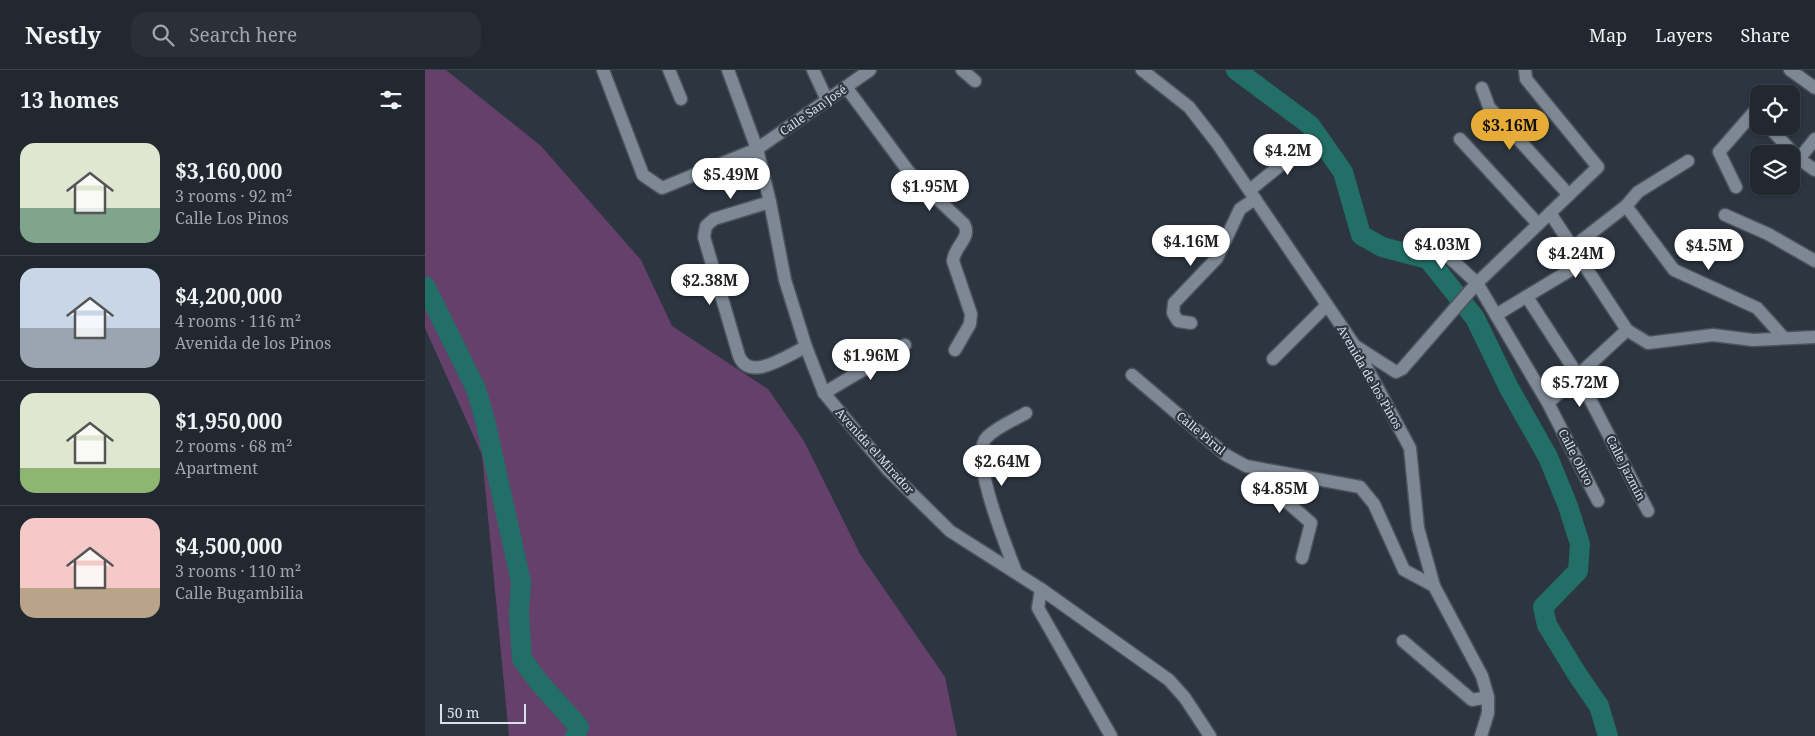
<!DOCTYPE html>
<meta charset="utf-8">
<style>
:root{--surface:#212830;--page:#293038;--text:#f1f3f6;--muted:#a2a6ab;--line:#3e444c;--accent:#e7ac37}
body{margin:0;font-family:"Noto Serif",serif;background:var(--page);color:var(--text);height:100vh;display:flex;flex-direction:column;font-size:19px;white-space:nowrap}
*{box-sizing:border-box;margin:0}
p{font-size:16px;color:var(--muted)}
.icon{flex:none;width:28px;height:28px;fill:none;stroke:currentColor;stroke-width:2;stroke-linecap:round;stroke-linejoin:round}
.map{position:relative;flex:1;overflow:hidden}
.details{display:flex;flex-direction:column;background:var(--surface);width:425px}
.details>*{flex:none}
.buttons{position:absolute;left:1325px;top:15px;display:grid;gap:10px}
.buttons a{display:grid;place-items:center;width:50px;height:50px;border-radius:10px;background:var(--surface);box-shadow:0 1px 4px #0004,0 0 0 1px var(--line);font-size:25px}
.scale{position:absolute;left:15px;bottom:12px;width:86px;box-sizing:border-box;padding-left:5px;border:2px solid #dae0e7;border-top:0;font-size:14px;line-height:18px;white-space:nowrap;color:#dae0e7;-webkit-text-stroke:4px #2c3540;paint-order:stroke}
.price{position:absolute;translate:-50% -42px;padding:0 11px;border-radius:18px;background:#fff;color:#222;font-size:16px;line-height:32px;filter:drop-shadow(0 1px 2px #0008)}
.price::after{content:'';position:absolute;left:50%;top:30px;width:15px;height:11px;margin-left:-8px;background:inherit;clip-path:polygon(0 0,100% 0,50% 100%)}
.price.on{background:var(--accent);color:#111}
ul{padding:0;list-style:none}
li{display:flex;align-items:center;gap:15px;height:125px;padding:0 20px}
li+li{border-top:1px solid var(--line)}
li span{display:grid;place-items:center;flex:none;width:140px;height:100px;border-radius:15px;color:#555}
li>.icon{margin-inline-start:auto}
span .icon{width:60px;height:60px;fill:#fffc;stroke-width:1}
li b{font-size:21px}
h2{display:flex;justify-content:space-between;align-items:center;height:60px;padding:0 20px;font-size:21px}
header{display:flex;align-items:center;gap:30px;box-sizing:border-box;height:70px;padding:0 25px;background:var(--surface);border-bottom:1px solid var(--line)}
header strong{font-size:24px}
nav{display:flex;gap:28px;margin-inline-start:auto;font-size:18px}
.search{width:350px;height:45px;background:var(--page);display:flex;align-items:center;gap:12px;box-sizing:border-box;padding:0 18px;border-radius:15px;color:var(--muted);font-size:19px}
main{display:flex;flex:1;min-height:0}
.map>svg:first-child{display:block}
</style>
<header>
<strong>Nestly</strong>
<div class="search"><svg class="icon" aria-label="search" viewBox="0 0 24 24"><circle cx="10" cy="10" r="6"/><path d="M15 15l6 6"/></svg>Search here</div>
<nav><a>Map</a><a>Layers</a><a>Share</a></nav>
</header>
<main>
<section class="details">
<h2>13 homes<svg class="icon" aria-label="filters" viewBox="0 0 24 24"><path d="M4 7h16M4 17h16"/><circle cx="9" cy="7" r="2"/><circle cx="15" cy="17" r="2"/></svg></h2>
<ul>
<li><span style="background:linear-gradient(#dfe7d0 65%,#7fa58c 0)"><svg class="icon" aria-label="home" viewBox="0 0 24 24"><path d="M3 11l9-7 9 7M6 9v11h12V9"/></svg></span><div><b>$3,160,000</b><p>3 rooms · 92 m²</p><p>Calle Los Pinos</p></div></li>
<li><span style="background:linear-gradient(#c9d6e8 60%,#9aa5b1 0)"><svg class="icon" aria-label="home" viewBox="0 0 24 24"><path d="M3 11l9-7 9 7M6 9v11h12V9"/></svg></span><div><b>$4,200,000</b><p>4 rooms · 116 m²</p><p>Avenida de los Pinos</p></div></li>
<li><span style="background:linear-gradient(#dfe7d0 75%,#8fb573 0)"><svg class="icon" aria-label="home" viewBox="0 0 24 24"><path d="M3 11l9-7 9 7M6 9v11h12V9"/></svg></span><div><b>$1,950,000</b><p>2 rooms · 68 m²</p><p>Apartment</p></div></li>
<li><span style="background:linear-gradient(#f6c9c9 70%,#b9a48a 0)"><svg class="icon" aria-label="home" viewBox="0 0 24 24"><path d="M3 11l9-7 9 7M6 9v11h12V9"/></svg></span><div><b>$4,500,000</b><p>3 rooms · 110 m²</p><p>Calle Bugambilia</p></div></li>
</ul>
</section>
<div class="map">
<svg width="1390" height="666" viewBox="0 0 1390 666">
<rect width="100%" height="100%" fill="#2c3540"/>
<path fill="#65406b" d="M0,0H21L116,76L216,190L247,256L343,319L379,371L435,484L520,607L532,666H84L57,385L0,258Z"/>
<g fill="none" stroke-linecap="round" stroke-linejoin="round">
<g stroke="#216f66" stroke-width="20">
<path d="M811,0L885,55L918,102L936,165L957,177L1003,189L1050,248L1084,318L1123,387L1143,436L1155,474L1153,501L1118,537L1122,555L1152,604L1174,636L1183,666"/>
<path d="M0,216L51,319L60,350L96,512L94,544L97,589L113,611L154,657L150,666"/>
</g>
<defs>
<g id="minor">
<path d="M178,0L218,105L237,118L332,79L445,0"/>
<path d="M244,0L256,29"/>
<path d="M303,0L332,79L345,132L360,210L381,277L399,323L463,400L525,461L616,519L744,610L760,628L785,666"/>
<path d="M388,0L402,30"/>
<path d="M537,0L550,11"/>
<path d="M717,0L764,37L792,73L930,276L985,378L993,458L1009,516L1057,606L1063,627V643L1056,666"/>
<path d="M1365,0L1390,18"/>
<path d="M421,17L484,102L539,154C547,168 529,176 528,191L546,244L545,254L530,280"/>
<path d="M1057,18L1064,37L1144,125"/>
<path d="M1343,56L1374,89L1390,100"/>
<path d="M1035,69L1113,154"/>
<path d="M1374,89L1390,69"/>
<path d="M1311,117L1294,82L1329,42L1334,47"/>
<path d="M825,120L885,71"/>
<path d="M345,132L289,149L281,156L279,167L314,286C325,313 362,285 381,277"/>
<path d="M1201,136L1249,200L1332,238L1359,268"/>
<path d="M1125,143L1202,260L1223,273L1288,265L1328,270L1390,267"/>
<path d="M1300,145L1343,164L1390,191"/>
<path d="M1001,166L1052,213L1123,333L1173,431"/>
<path d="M1148,177L1201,136L1213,122L1263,91"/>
<path d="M1102,227L1152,304L1223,441"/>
<path d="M1071,245L1157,193"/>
<path d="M766,253L753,251L748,243L749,233L792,188L815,139L830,129"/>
<path d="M932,277L971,302L977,299L1052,213L1173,97L1101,9L1100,0"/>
<path d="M848,289L902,235"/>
<path d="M707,305L801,385L821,396L935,417L949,434L979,500L1009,516"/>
<path d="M399,323L480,275"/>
<path d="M1123,333L1202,260"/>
<path d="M867,405L859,426L861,431L886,453L877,488"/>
<path d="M591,502C582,478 543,385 562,367C572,357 589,350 601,343"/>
<path d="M616,519L613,538L686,666"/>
<path d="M978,571L1047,630L1063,627"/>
</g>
</defs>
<use href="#minor" stroke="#4b535c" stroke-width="15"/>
<use href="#minor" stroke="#7d8894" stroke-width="12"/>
</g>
<g text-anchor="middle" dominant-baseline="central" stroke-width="4.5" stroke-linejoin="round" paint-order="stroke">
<g font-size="12" fill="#dae0e7" stroke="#2c3540">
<text transform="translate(388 40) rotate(-35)">Calle San José</text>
<text transform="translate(945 307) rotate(60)">Avenida de los Pinos</text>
<text transform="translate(776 363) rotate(40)">Calle Pirul</text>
<text transform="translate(450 381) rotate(48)">Avenida el Mirador</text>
<text transform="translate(1151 387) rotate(63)">Calle Olivo</text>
<text transform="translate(1201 398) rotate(63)">Calle Jazmín</text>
</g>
</g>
</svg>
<div class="buttons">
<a><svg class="icon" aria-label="locate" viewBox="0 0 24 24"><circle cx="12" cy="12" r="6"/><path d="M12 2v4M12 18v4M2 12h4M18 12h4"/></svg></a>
<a><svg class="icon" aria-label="layers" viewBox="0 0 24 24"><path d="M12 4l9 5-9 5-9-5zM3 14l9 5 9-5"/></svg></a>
</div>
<div class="scale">50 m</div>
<b class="price on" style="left:1085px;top:81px">$3.16M</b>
<b class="price" style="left:863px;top:106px">$4.2M</b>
<b class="price" style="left:306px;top:130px">$5.49M</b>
<b class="price" style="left:505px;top:142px">$1.95M</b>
<b class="price" style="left:766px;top:197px">$4.16M</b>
<b class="price" style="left:1017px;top:200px">$4.03M</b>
<b class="price" style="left:1284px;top:201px">$4.5M</b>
<b class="price" style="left:1151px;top:209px">$4.24M</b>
<b class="price" style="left:285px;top:236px">$2.38M</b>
<b class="price" style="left:446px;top:311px">$1.96M</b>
<b class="price" style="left:1155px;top:338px">$5.72M</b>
<b class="price" style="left:577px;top:417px">$2.64M</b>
<b class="price" style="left:855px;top:444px">$4.85M</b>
</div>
</main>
